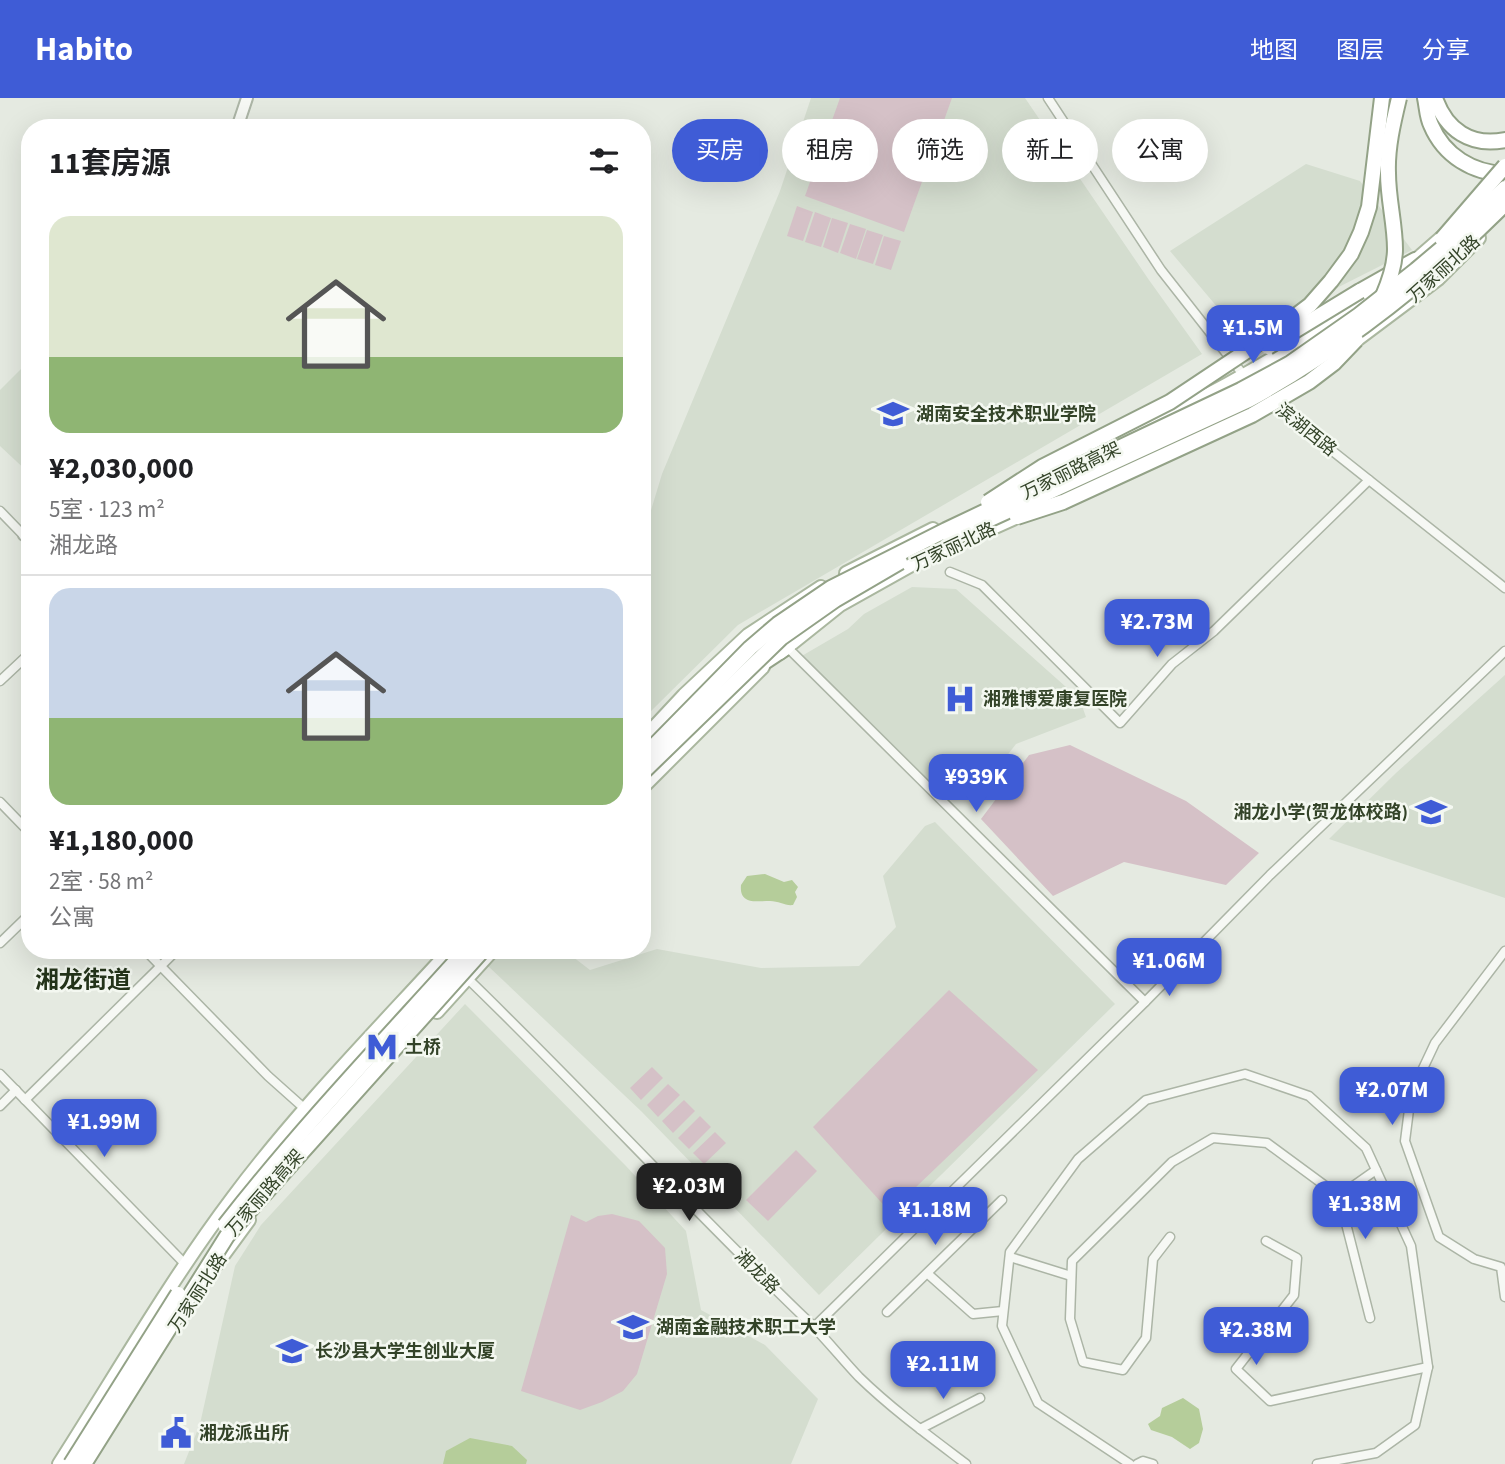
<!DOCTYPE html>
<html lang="zh">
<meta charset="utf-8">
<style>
:root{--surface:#fff;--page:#f2f2f2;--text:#202124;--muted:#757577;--line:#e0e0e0;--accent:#3f5cd6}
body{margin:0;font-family:"Source Sans 3","Noto Sans SC",sans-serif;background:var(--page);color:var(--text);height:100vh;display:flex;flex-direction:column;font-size:26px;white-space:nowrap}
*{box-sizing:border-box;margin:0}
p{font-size:23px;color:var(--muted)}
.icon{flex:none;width:38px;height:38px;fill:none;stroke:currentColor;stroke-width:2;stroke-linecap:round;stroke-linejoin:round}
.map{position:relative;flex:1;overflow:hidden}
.drawer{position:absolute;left:21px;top:21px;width:630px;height:840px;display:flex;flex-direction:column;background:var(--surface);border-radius:28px;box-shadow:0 7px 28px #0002}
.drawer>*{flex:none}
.hud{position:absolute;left:672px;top:21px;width:665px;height:63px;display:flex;gap:14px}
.price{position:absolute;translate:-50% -60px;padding:0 16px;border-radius:14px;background:var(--accent);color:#fff;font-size:23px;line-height:46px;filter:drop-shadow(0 2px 4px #0008)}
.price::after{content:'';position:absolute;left:50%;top:42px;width:21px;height:16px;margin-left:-10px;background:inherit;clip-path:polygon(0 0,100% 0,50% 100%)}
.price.current{background:#222;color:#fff}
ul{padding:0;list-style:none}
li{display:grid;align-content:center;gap:14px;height:371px;padding:0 28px}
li+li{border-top:2px solid var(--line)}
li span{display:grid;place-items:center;height:217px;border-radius:21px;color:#555}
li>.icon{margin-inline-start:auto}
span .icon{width:126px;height:126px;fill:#fffc;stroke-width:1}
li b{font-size:30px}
h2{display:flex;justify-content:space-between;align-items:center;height:84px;padding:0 28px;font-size:30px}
.pill{padding:0 24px;border-radius:32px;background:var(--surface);box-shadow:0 7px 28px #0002;font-size:24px;line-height:63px}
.pill.current{background:var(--accent);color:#fff}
header{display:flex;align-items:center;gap:42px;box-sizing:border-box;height:98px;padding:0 35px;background:var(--accent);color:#fff}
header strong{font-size:33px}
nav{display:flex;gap:38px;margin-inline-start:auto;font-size:24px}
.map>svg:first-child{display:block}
</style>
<header>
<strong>Habito</strong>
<nav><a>地图</a><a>图层</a><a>分享</a></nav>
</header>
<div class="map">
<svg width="1505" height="1366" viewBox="0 0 1505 1366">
<rect width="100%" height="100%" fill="#e5eae1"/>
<g fill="#d4ddcf">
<path d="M811,0H1025L1149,182L1202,256L738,527L648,616L642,612V442L662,376L780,93Z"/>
<path d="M1306,66L1360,83L1412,152L1299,209L1245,242L1170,153Z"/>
<path d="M30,262V376L0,348V292Z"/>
<path d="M912,489L956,491L1075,597L1081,605L1086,619L1016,646L985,686L943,704L800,559L848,531L864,516Z"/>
<path d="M1505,577V800L1329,741L1396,675Z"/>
<path d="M935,724L1115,906L819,1197L642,1014L488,868L504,852H564L590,872L657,851L761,870L859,868L896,829L883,778L925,728Z"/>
<path d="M465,906L626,1068L686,1133L701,1212L765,1247L818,1301L791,1366H184L200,1326L235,1168L261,1127Z"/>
</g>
<g fill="#d5c1c7">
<path d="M840,0H952L904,134L805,98Z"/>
<path d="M797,108L813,114L803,143L787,138Z"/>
<path d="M815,114L831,120L821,149L805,144Z"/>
<path d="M832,120L848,125L838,155L823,149Z"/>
<path d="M850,126L866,131L856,161L840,155Z"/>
<path d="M867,132L883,137L873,166L857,161Z"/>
<path d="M884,138L901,143L891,172L875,167Z"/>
<path d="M1070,647L1186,703L1259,755L1226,787L1124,764L1053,798L981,721L1029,657Z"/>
<path d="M949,892L1038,972L890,1114L813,1029Z"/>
<path d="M652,969L663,980L641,1002L630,990Z"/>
<path d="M668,986L680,997L658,1019L647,1007Z"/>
<path d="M684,1002L695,1013L673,1035L662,1023Z"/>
<path d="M700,1018L711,1029L689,1051L678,1040Z"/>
<path d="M715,1034L726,1045L704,1066L693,1055Z"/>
<path d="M796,1052L817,1073L768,1123L746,1102Z"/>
<path d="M612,1116L639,1123L665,1150L667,1176L637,1276L623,1293L602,1304L580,1312L521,1293L571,1117L586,1124L598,1118Z"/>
</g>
<g fill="#b5cd9a">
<path d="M765,776L784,784L792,782L798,789L795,794L797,799L793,807C785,808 779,803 770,803C757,803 739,807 741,787L747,778Z"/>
<path d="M1183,1300L1199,1311L1203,1331L1199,1345L1190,1351L1172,1339L1151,1332L1148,1326L1160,1318L1162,1310Z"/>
<path d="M470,1340L512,1348L527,1362L526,1366H443L446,1353Z"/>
</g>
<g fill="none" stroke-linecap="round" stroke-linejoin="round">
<defs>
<g id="minor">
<path d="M1048,0L1161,172L1245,279"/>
<path d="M1272,305L1505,490"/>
<path d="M0,413L30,444"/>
<path d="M950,474L982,487L1120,625L1172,566L1214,533L1369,382"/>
<path d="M787,549L1145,904"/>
<path d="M0,583L30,555"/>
<path d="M0,704L30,735"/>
<path d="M0,845L30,816"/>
<path d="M145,852L268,978L305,1011"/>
<path d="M1505,853L1435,945L1411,996L1405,1043L1439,1139L1474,1161L1501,1169L1505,1199"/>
<path d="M466,879C583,992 692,1112 809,1224C827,1242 842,1261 859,1279C892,1311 929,1338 966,1366"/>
<path d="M0,976L186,1167"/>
<path d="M25,1002L177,852"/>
<path d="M0,1008L16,992"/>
<path d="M1170,1139L1153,1161L1146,1240L1123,1272L1083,1264L1070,1221L1072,1163L1172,1064L1213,1040L1267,1045L1339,1098"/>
<path d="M1266,1143L1297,1160L1294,1197L1236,1271L1270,1303L1428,1269"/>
<path d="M1010,1159L1071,1178"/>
<path d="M928,1176L973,1216L1003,1213"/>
<path d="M887,1214L1002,1102"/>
<path d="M1370,1220L1339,1098L1376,1072"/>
<path d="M814,1229L1145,904L1270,777L1505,553"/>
<path d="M920,1331L980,1300"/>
<path d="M1130,1366L1038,1305L1002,1228L1010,1154L1078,1061L1146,1002L1245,976L1309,998L1366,1050L1411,1148L1428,1269L1415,1327L1376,1355L1317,1366"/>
<path d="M1137,1366L1143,1363L1153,1366"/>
</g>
<g id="tertiary">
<path d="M237,30L247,0"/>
<path d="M24,437H30"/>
</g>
<g id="primary">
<path d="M1410,167L1449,133"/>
<path d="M1350,247L1438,181L1479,140"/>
<path d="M1113,373L1183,342"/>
<path d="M1022,388C1149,327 1277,269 1390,182"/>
<path d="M846,475L933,431"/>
<path d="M780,555L840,507L915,465L1024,416"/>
<path d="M642,642L684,597L748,537L821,489"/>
<path d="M642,690L763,569"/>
<path d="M437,914L493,852"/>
<path d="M216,1167L249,1122"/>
<path d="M59,1366C116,1277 169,1184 233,1099C298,1012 376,933 450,852"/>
</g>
<g id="trunk">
<path d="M1425,0C1427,9 1427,19 1431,27C1444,58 1473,75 1505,76"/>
<path d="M1435,0C1446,32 1471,49 1505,42"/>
<path d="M1360,193L1415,162"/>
<path d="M754,571L787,549"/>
</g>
</defs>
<use href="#minor" stroke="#acb5a6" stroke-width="11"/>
<use href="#tertiary" stroke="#acb5a6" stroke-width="14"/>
<use href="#primary" stroke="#aab79f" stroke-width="16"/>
<use href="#trunk" stroke="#93a287" stroke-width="18"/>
<use href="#minor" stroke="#f6f8f4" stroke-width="8"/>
<use href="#tertiary" stroke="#f6f8f4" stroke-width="10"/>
<use href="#primary" stroke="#fff" stroke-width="12"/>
<use href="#trunk" stroke="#fff" stroke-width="14"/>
<defs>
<g id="trunk-bridge">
<path d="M1442,141L1505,68"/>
<path d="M1383,198C1389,184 1395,167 1395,151C1395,126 1388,101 1388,75C1387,50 1393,25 1399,0"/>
<path d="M1268,249L1360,193"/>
<path d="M988,404L1042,369L1170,304L1269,238L1310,207L1331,183L1351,156L1361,134L1369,109L1382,0"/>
<path d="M1017,419L1063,404L1252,317L1309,284L1334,265L1356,242"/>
<path d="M975,428L1249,302C1344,249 1428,183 1505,106"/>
<path d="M950,440L984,429"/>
<path d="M642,660L750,550L778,526L831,490L946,432L1241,292L1289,266L1359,217L1416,172L1454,140L1505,90"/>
<path d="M642,675L781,540L835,502L900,464"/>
<path d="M225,1127C300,1031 384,943 466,852"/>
<path d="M71,1366L178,1196"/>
<path d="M84,1366L227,1138L483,852"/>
</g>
</defs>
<use href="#trunk-bridge" stroke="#93a287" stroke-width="18" stroke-linecap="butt"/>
<use href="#trunk-bridge" stroke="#fff" stroke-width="14"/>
</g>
<defs>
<symbol id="university-bare" viewBox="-9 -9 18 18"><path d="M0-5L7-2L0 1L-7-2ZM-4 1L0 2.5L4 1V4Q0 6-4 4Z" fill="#3f5cd6" stroke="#f4f8f1" stroke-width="2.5" paint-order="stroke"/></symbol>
<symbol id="hospital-bare" viewBox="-9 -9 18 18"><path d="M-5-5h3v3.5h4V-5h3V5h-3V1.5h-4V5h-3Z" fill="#3f5cd6" stroke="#f4f8f1" stroke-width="2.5" paint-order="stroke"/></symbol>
<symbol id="school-bare" viewBox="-9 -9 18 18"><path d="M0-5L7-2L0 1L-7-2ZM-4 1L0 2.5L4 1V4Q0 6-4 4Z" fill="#3f5cd6" stroke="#f4f8f1" stroke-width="2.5" paint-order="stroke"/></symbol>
<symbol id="metro-bare" viewBox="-9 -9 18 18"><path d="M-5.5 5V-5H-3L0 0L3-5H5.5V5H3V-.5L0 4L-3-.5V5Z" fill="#3f5cd6" stroke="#f4f8f1" stroke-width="2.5" paint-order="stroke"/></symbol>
<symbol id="civic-bare" viewBox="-9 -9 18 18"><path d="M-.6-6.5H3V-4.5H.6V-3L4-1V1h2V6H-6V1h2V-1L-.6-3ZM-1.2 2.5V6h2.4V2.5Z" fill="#3f5cd6" stroke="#f4f8f1" stroke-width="2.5" paint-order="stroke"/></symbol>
</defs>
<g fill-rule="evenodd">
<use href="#university-bare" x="871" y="294" width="44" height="44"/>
<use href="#hospital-bare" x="938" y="579" width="44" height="44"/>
<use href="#school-bare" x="1409" y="692" width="44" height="44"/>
<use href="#metro-bare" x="360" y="927" width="44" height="44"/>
<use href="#school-bare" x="611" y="1207" width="44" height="44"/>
<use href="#school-bare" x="270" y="1231" width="44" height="44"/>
<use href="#civic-bare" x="154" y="1313" width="44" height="44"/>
</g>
<g text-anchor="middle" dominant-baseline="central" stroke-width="5" stroke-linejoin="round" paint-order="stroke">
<g font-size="18" fill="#334328" stroke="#f4f8f1">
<text transform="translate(1444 171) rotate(-42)">万家丽北路</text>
<text transform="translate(1306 332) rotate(39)">滨湖西路</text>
<text transform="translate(1071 373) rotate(-26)">万家丽路高架</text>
<text transform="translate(954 449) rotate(-25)">万家丽北路</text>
<text transform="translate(265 1095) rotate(-49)">万家丽路高架</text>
<text transform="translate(757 1174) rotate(45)">湘龙路</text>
<text transform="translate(198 1195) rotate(-57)">万家丽北路</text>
</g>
<g font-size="18" font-weight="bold" fill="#334328" stroke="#f4f8f1" text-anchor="start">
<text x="916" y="316">湖南安全技术职业学院</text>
<text x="983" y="601">湘雅博爱康复医院</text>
<text x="1408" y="714" text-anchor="end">湘龙小学(贺龙体校路)</text>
<text x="405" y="949">土桥</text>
<text x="656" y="1229">湖南金融技术职工大学</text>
<text x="315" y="1253">长沙县大学生创业大厦</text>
<text x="199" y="1335">湘龙派出所</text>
</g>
<g font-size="24" font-weight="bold" fill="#24341a" stroke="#f4f8f1">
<text x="83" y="882">湘龙街道</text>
</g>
</g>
</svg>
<b class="price" style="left:1253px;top:267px">¥1.5M</b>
<b class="price" style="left:1157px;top:561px">¥2.73M</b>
<b class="price" style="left:976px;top:716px">¥939K</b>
<b class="price" style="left:1169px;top:900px">¥1.06M</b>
<b class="price" style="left:1392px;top:1029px">¥2.07M</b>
<b class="price" style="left:104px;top:1061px">¥1.99M</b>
<b class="price current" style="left:689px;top:1125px">¥2.03M</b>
<b class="price" style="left:1365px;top:1143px">¥1.38M</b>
<b class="price" style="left:935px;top:1149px">¥1.18M</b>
<b class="price" style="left:1256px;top:1269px">¥2.38M</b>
<b class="price" style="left:943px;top:1303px">¥2.11M</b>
<div class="hud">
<a class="pill current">买房</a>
<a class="pill">租房</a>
<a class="pill">筛选</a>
<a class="pill">新上</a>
<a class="pill">公寓</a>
</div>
<section class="drawer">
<h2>11套房源<svg class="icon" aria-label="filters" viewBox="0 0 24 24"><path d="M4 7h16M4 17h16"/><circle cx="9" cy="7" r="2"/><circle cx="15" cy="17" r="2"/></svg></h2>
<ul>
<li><span style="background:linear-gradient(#dfe7d0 65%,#8fb573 0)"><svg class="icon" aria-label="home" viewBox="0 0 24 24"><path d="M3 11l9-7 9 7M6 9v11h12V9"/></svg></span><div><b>¥2,030,000</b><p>5室 · 123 m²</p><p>湘龙路</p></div></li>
<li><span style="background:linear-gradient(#c9d6e8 60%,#8fb573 0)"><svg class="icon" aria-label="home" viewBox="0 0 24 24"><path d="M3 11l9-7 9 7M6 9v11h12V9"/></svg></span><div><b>¥1,180,000</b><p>2室 · 58 m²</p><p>公寓</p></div></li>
</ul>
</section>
</div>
